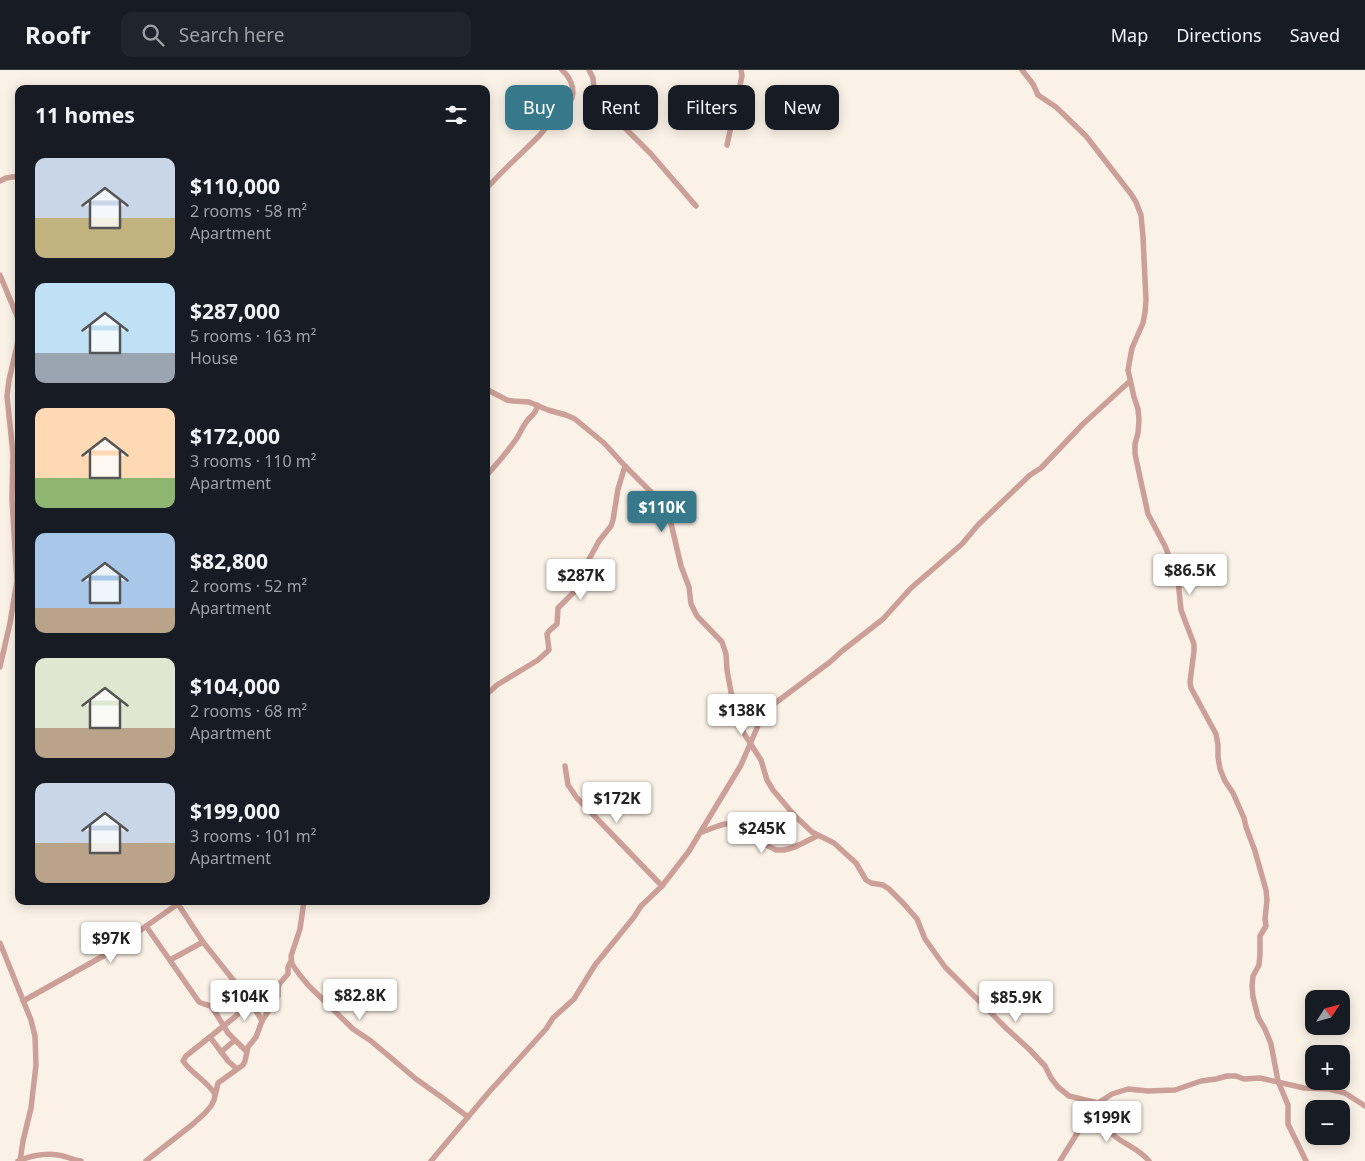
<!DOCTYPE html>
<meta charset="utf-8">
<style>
:root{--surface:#171b24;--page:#20242c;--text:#f1f3f6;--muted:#9ea1a6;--line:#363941;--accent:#37798b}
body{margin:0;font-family:"Noto Sans",sans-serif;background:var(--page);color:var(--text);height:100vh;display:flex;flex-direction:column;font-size:19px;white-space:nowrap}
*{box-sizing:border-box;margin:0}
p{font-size:16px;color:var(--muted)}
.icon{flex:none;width:28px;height:28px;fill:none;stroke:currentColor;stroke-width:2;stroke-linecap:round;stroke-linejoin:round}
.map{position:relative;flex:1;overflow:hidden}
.side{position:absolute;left:15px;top:15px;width:475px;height:820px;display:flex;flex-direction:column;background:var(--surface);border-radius:10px;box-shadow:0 2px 12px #0003}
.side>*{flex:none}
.hud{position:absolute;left:505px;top:15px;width:475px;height:45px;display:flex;gap:10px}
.needle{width:32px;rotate:54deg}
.tools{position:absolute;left:1305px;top:920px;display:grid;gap:10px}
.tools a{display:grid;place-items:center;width:45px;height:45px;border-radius:10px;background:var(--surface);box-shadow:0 2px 12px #0003;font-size:25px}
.price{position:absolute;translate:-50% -42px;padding:0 11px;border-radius:5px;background:#fff;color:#222;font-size:16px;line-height:32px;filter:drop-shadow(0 1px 2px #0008)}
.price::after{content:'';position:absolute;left:50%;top:30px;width:15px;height:11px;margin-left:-8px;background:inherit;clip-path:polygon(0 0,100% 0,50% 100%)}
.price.current{background:var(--accent);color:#fff}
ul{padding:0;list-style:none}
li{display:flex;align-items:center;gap:15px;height:125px;padding:0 20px}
li span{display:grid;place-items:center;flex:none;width:140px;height:100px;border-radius:10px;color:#555}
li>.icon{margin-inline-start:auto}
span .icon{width:60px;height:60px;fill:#fffc;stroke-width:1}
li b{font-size:21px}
h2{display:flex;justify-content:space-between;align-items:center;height:60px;padding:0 20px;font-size:21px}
.tag{padding:0 18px;border-radius:10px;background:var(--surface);box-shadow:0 2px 12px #0003;font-size:18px;line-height:45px}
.tag.current{background:var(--accent);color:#fff}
header{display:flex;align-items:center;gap:30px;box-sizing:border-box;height:70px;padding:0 25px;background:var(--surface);border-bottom:1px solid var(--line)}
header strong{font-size:24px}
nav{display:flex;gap:28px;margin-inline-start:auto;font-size:18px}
.search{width:350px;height:45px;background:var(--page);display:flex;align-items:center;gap:12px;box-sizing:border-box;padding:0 18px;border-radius:10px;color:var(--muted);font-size:19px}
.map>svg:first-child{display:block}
</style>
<header>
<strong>Roofr</strong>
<div class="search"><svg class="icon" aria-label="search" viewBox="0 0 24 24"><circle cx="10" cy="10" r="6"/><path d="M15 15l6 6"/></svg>Search here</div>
<nav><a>Map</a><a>Directions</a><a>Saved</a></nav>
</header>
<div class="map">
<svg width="1365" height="1091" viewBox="0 0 1365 1091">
<rect width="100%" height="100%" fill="#fbf2e7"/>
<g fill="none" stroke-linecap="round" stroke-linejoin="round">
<g stroke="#cca098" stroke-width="5.5">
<path d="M589,0L593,8L594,18L600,28L621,54L651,84L696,136"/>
<path d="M1022,0L1033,14L1038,25L1056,37L1086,66L1131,124L1136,132L1141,145L1143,167L1146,230L1145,242L1143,253L1132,278L1128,300L1134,327L1138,339L1139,350L1138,363L1135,374V384L1148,444L1165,476L1178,510L1181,540L1194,574V581L1190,612L1191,618L1216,664L1218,675V687L1220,699L1225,711L1233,723L1244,748L1246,757L1255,781L1266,820L1267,830L1265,849L1266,856L1260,866V884L1259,895L1253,906L1252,916L1253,927L1258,947L1265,959L1271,974L1278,1011L1288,1035V1054L1306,1091"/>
<path d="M727,75L742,6L741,0"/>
<path d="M0,111L6,108L19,106"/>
<path d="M486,119C503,100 521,84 539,66C543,62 547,56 551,51C558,44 569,37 572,28C575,18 570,7 562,0"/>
<path d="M0,205L19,251"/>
<path d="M486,319L507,330L513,331L529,332L548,340L566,345L575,349L604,373L625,396L661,432L670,449L681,496L689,517L691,534L697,546L722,572L726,584L727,600L731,622L743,662L761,690L767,710L773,720L794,745L812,762L834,773L856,793L866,810L871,813L883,815L889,819L904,834L917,849L925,869L945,897L1007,959L1029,979L1045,996L1051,1008L1058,1017L1069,1026L1098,1033L1112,1024L1128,1019L1148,1021L1175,1020L1201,1011L1216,1009L1227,1006H1236L1244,1009L1260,1008L1304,1018L1329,1019L1345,1023L1365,1036"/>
<path d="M486,406C497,394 508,381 517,368C520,363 523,356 527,351C532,344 536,345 537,335"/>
<path d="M0,597L10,553L17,511L12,429L13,384L7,326L9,310L19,267"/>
<path d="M486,625L497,615L538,590L549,580L547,564L549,561L557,554L558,538L574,522L582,508L587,493L599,471L611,456L613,450L618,419L625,396"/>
<path d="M565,696L568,715L577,728L662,816"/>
<path d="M702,762L718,756L725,754H730L742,760L754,769L776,780H784L795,777L817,766"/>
<path d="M304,831L300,859L291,886L292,894L299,904L308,915L353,959L371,971L416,1009L440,1026L468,1047"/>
<path d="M178,834L203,872L250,931L262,951"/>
<path d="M146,856L199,932C204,935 208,934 212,937L228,963L246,981"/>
<path d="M0,873L31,950L35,966L36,995L31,1038L23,1071L20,1091"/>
<path d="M170,890L203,872"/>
<path d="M23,931L105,885L182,831"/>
<path d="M210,967L228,991L237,999"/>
<path d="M221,982L235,970"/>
<path d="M215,1024C206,1010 193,1005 183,991L186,986L236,946L250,931"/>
<path d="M1098,1033C1101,1047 1107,1062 1120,1070C1131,1077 1141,1081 1149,1091"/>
<path d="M18,1091C30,1086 44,1083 58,1085C66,1086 73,1090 81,1091"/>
<path d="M146,1091L193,1054L205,1043L211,1036L214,1030L218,1013L243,995L245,991L248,977L256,967L262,951L278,926V917L280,913L288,904V897L291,891"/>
<path d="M431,1091L489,1022L546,959L553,948L574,929L595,895L634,847L641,836L662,816L689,781L741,695L760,651L766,642L774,634L830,592L842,581L883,549L911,518L962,474L978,455L1030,405L1041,398L1083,354L1130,311"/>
<path d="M1060,1091L1078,1062L1099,1035"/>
</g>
</g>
</svg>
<div class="tools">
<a><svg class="needle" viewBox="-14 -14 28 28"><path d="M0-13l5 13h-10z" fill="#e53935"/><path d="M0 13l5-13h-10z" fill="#9ea1a6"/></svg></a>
<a>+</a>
<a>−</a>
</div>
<b class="price current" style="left:662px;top:463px">$110K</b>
<b class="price" style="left:1190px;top:526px">$86.5K</b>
<b class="price" style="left:581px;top:531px">$287K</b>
<b class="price" style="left:742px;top:666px">$138K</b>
<b class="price" style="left:617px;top:754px">$172K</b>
<b class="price" style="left:762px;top:784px">$245K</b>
<b class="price" style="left:111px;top:894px">$97K</b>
<b class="price" style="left:360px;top:951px">$82.8K</b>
<b class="price" style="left:245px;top:952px">$104K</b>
<b class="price" style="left:1016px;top:953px">$85.9K</b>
<b class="price" style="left:1107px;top:1073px">$199K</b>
<div class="hud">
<a class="tag current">Buy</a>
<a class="tag">Rent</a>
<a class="tag">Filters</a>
<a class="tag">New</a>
</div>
<section class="side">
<h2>11 homes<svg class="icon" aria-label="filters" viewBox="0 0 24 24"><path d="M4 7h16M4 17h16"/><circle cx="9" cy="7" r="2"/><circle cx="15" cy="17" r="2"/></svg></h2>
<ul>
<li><span style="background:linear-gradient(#c9d6e8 60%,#c2b280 0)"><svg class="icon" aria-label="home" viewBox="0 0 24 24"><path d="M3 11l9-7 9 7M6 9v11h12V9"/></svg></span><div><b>$110,000</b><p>2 rooms · 58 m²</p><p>Apartment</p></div></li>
<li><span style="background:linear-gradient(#bfe0f5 70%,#9aa5b1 0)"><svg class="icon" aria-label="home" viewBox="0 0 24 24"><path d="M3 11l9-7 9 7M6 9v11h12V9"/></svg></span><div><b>$287,000</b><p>5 rooms · 163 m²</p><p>House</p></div></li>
<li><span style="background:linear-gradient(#ffd9b3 70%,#8fb573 0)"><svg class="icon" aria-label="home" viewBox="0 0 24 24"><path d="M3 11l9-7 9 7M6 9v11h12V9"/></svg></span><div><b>$172,000</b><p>3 rooms · 110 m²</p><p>Apartment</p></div></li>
<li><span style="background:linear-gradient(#a9c7e8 75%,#b9a48a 0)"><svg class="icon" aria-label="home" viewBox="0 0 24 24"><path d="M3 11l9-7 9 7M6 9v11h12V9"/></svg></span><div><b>$82,800</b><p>2 rooms · 52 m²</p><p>Apartment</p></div></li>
<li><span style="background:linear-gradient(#dfe7d0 70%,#b9a48a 0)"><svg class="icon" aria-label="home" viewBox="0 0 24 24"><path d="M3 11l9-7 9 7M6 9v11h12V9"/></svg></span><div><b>$104,000</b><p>2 rooms · 68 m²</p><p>Apartment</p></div></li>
<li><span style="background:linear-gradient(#c9d6e8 60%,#b9a48a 0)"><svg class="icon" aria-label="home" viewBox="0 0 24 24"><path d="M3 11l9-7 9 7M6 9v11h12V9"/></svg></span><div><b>$199,000</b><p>3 rooms · 101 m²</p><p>Apartment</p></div></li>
</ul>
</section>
</div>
